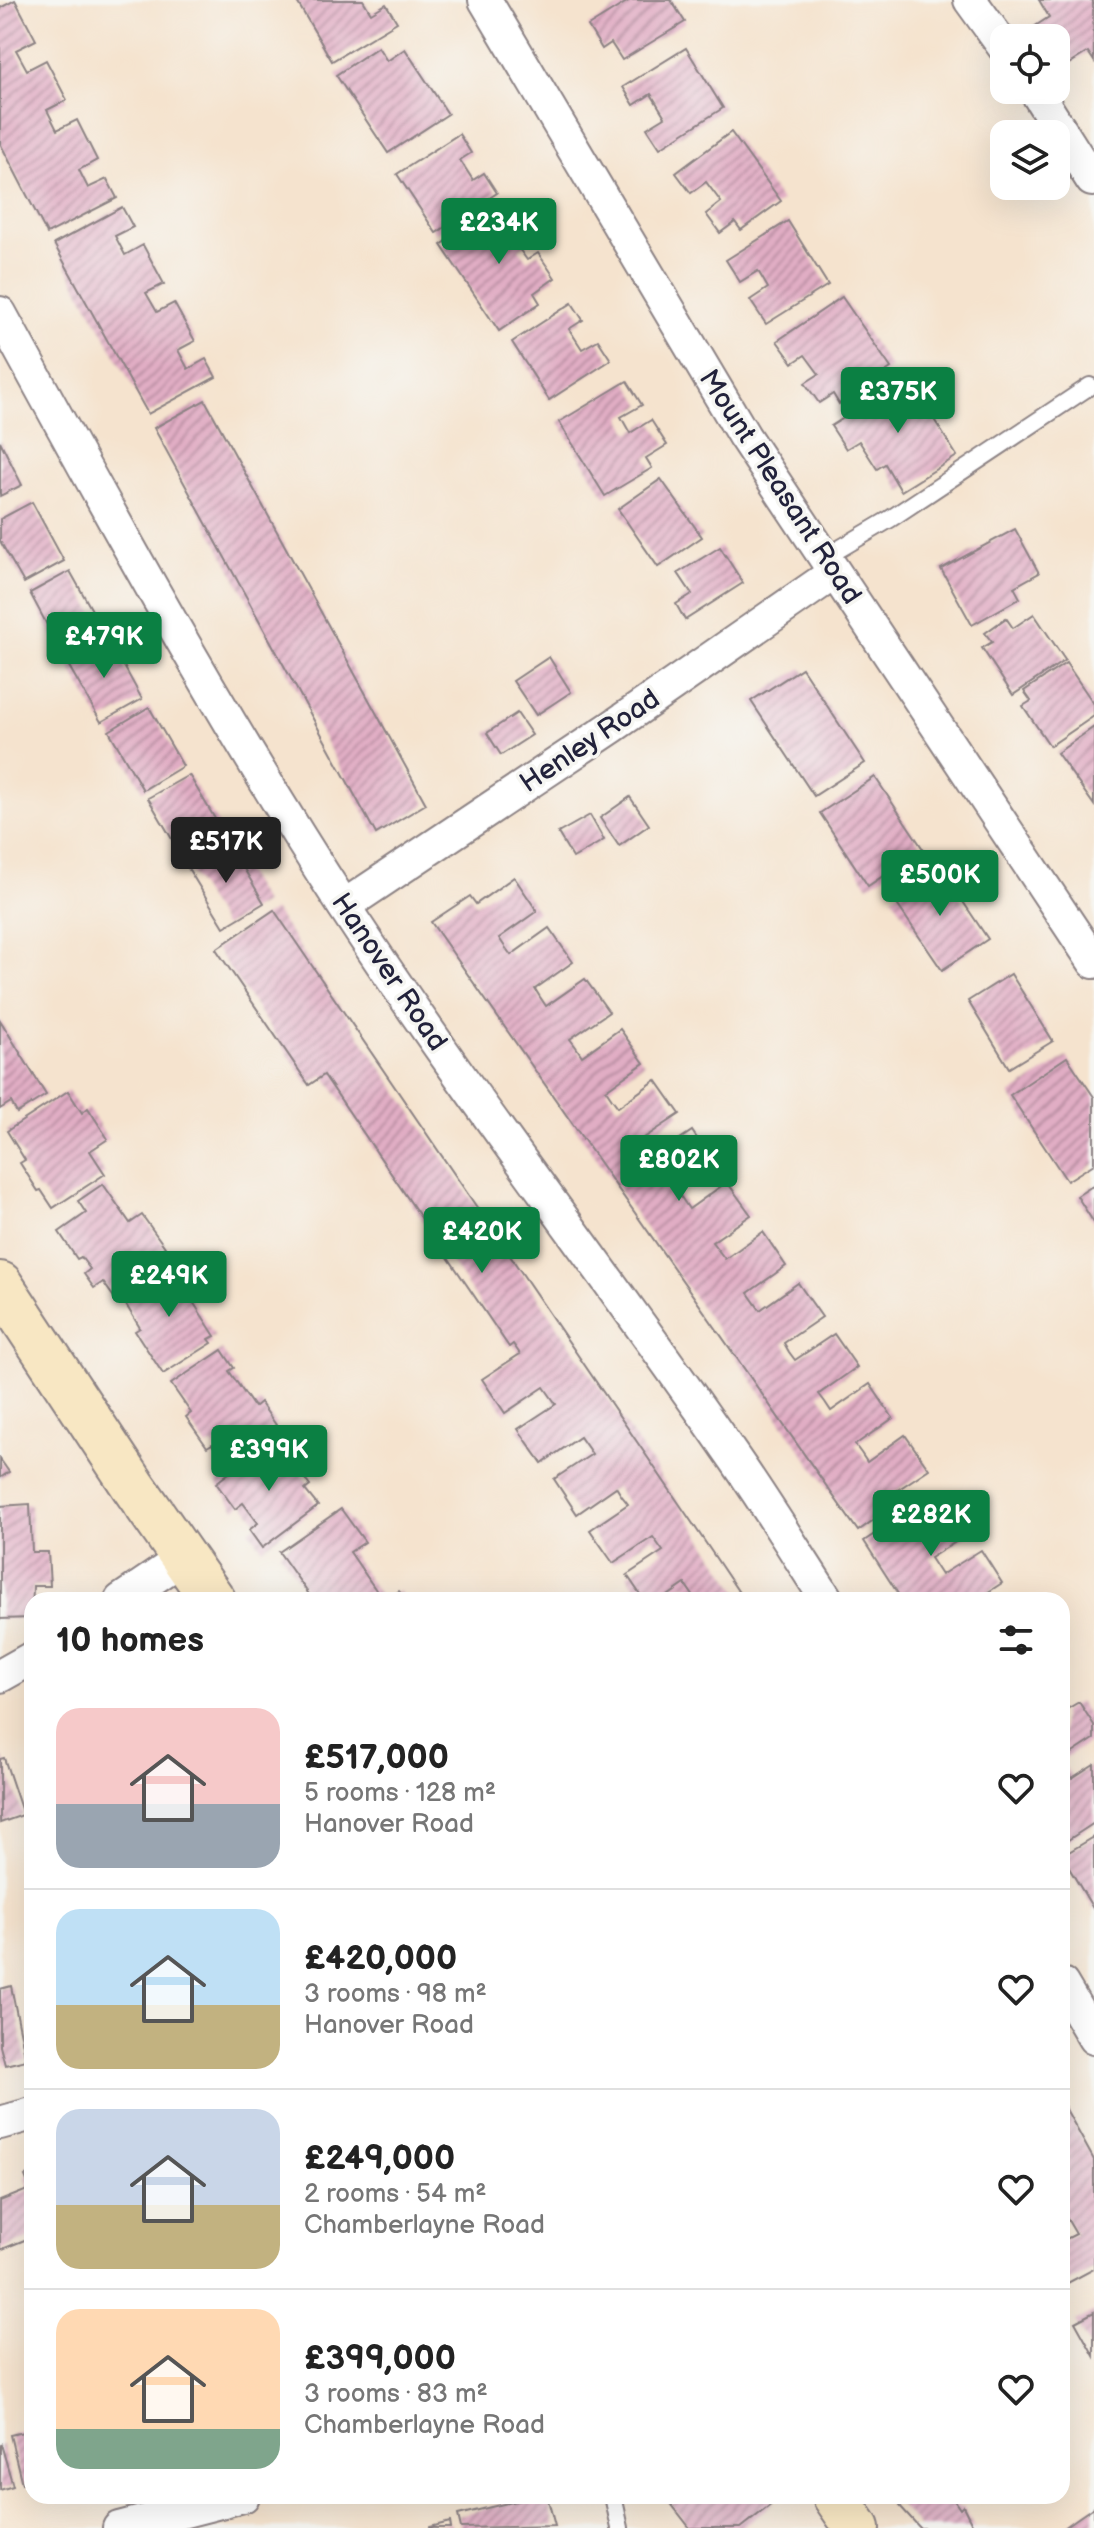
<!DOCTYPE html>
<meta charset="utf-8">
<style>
:root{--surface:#fff;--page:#f6f6f6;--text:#222;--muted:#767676;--line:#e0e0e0;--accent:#0b8043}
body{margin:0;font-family:"Balsamiq Sans",sans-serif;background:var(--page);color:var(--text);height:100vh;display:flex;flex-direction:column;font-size:30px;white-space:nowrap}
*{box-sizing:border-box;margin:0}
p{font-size:26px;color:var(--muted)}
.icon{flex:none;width:44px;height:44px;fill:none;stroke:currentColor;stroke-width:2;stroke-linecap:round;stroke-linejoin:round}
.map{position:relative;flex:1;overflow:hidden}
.panel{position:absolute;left:24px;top:1592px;width:1046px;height:912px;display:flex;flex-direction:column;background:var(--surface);border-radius:24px;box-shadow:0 8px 32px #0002}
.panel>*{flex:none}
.fabs{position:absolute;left:990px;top:24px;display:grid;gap:16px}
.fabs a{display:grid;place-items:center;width:80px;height:80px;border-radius:16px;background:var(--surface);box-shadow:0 8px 32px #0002;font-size:40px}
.price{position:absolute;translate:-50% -68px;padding:0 18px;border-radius:8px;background:var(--accent);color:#fff;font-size:26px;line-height:52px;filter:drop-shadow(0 2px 4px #0008)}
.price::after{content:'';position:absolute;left:50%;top:48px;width:24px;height:18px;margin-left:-12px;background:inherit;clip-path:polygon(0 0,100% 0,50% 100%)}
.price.active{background:#222;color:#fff}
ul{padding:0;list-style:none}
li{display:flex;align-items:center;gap:24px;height:200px;padding:0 32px}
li+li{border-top:2px solid var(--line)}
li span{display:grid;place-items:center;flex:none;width:224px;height:160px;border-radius:24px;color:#555}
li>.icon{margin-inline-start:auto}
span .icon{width:96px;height:96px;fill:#fffc;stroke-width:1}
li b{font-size:34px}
h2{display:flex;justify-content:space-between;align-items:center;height:96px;padding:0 32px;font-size:34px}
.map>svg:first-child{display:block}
</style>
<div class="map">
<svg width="1094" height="2528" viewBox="0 0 1094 2528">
<defs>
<pattern id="building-hatch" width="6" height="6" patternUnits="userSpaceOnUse" patternTransform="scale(2)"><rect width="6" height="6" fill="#e1adc4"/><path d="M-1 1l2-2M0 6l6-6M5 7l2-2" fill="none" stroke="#b68ca0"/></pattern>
</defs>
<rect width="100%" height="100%" fill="#f6f6f2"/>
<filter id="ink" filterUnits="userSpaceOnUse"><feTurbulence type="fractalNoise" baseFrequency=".0125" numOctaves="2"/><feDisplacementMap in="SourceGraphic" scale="16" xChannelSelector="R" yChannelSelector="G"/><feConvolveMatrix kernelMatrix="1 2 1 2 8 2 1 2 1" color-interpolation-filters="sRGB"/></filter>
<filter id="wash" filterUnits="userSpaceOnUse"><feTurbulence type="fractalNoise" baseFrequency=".006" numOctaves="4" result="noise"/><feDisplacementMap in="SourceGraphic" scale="32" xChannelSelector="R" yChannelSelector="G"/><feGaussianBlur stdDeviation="1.8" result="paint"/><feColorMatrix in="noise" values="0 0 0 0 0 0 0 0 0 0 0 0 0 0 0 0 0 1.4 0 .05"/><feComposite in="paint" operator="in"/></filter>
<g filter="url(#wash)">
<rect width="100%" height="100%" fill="#f5e3ce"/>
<g id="blocks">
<g fill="url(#building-hatch)">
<path d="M15,0L36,40L16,50L27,70L46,60L67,100L47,110L57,130L77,120L97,160L79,170L88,188L107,179L117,198L47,234L0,143V8Z"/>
<path d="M296,0H363L371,13L386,4L397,22L332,61Z"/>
<path d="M630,0H671L685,22L622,60L611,43L602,49L588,26Z"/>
<path d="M1039,0H1093L1094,61L1088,52L1056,72V38H1017L1049,17Z"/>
<path d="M378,47L387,61L405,49L448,114L388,153L336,75Z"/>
<path d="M686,48L723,108L660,148L647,128L665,117L651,94L634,105L623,87Z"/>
<path d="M731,132L781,201L741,230L735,222L720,233L706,214L721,202L706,182L691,193L676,173Z"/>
<path d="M459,134L471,153L460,160L473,180L484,173L497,193L436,233L397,174Z"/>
<path d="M504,202L531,241L519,249L522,253L527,260L538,253L555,278L534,293L540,303L499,331L441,245Z"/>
<path d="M122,207L133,227L115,236L125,255L143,245L164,284L146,293L157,312L174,303L195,341L178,350L188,369L206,359L216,377L148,414L54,244Z"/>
<path d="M788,221L828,285L766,324L750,300L768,288L764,281L758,271L740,282L726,260Z"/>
<path d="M842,297L891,368L839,404L833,394L819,403L805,383L819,374L805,355L793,363L777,341Z"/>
<path d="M572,303L583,320L569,329L582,349L598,340L611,360L549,400L512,342Z"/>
<path d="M908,378L957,456L901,491L885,464L877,469L859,441L846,449L831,426Z"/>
<path d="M627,381L642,405L621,417L630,433L651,420L667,445L646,458L652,468L605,496L559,422Z"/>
<path d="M205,400L426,804L376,834L154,428Z"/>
<path d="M0,441L22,485L0,496Z"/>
<path d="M661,479L702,537L658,567L618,509Z"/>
<path d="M32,502L64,561L24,583L0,541V519Z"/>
<path d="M1015,529L1039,573L1014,587L1020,598L972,625L941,569Z"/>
<path d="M720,547L743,583L685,620L676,604L692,594L678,573Z"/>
<path d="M70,571L102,628L61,651L30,593Z"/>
<path d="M1034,614L1065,660L1013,695L982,648L992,642L985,633L1006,618L1013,628Z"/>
<path d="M108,637L142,699L101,722L66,661Z"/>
<path d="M549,657L571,692L536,715L513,681Z"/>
<path d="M1066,663L1094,704V716L1050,746L1023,706L1031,701L1024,691Z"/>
<path d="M802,668L865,763L814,796L751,701Z"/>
<path d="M149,707L183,766L143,790L109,731Z"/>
<path d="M517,713L532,735L501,755L487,733Z"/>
<path d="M1094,727V805L1057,753Z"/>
<path d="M189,775L224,834L183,858L148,798Z"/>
<path d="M875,777L923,849L868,886L820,813Z"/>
<path d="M630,797L649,825L619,846L600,818Z"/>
<path d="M590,815L604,840L573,858L558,833Z"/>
<path d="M229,843L264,903L224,927L188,868Z"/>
<path d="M939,866L988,939L942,970L892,897Z"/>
<path d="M514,877L537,911L499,938L505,947L511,955L549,928L573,962L535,989L540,997L546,1006L585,979L609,1012L570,1039L576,1047L582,1056L620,1029L644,1063L606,1090L612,1099L618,1107L656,1080L680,1114L641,1140L653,1157L692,1131L715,1165L677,1191L689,1209L727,1182L751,1215L712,1242L725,1259L763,1232L786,1266L748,1293L760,1310L798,1283L822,1317L784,1343L789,1352L795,1360L834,1334L857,1367L819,1394L825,1402L831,1411L870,1384L893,1418L855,1445L861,1453L867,1462L905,1435L929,1469L890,1495L896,1504L858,1531L431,922L470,896L476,904Z"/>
<path d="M274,910L691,1521L744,1600H696L685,1584L662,1600H644L627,1575L663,1551L653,1537L613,1563L590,1530L628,1504L621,1495L616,1487L577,1514L554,1479L592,1454L580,1437L542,1463L518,1429L556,1404L544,1387L505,1413L482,1379L520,1354L513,1344L509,1347L324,1075L309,1085L216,949Z"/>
<path d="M1011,974L1053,1041L1009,1068L968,1001Z"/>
<path d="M0,1020L46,1095L17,1113L11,1102L0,1109Z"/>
<path d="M1067,1057L1094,1097V1164L1067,1181L1010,1095Z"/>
<path d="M68,1091L82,1113L88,1108L108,1139L90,1151L105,1174L53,1208L41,1190L38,1191L20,1163L25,1160L7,1131Z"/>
<path d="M103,1184L130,1223L142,1215L165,1247L151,1257L157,1266L113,1296L103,1282L94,1288L84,1274L90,1269L81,1257L77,1259L59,1232L86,1213L78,1201Z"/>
<path d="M1094,1185V1223L1077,1196Z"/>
<path d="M177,1264L191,1287L186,1291L215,1336L209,1339L212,1343L163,1374L135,1331L140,1328L122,1298Z"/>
<path d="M222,1350L234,1368L229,1371L254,1407L260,1402L276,1425L223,1461L212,1444L207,1447L186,1417L191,1413L171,1384Z"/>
<path d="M271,1441L282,1456L285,1453L310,1486L305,1490L318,1506L262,1548L249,1530L258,1523L243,1503L235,1509L216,1483Z"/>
<path d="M0,1459L9,1472L0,1478Z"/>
<path d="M948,1499L970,1533L930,1558L941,1575L981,1550L1002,1583L976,1600H902L864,1541L903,1515L909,1524Z"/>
<path d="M30,1504L32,1552H48L50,1586H33L32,1618L0,1619V1506Z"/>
<path d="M341,1509L365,1542L350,1552L380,1596L374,1600H313L279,1552Z"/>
<path d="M399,1591L406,1600H386Z"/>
<path d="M1079,1702L1094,1725V1739L1062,1760V1712Z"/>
<path d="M4,1758L23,1815L0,1823V1759Z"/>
<path d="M1062,1762L1072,1778L1094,1764V1823L1062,1844Z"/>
<path d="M1094,1837V1910L1062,1856Z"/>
<path d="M11,1986L26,2060L5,2065L0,2046V1989Z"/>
<path d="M1062,2102L1094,2160V2269L1062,2286V2241L1076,2234L1066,2217L1062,2219Z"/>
<path d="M32,2174V2237L0,2250V2201L30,2189L25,2176Z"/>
<path d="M1094,2312V2356L1075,2322Z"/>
<path d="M32,2430V2481L22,2484L10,2435Z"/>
<path d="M1,2444L13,2486L0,2490V2445Z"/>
<path d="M537,2496H547L555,2526L461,2528L458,2515Z"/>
<path d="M665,2496H767L773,2503L741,2528H690Z"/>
<path d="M911,2496H951L960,2509L963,2506L974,2528H920L900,2506Z"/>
<path d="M1094,2507V2528H1064L1075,2520Z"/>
<path d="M450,2522L451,2528H430V2527Z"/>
</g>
</g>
</g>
<g filter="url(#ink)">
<use href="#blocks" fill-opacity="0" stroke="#8c8284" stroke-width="2"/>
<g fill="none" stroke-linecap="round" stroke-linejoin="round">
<defs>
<g id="lane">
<path d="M824,558L890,519L1090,386"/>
<path d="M613,2496L620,2528"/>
</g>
<g id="street">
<path d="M485,0L744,436L1094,962"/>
<path d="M970,0L1004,47"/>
<path d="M1035,90L1092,180"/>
<path d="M0,313C109,513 219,714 343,905C465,1092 603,1268 730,1452C764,1500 795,1551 827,1600"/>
<path d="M344,906L612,727L834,573"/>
<path d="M121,1600L183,1558"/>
<path d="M0,1676L32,1658"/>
<path d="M1062,1984L1094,2038"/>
<path d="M0,2123L32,2114"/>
<path d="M119,2528L243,2496"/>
</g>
<g id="secondary">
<path d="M0,1284L134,1487L213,1600"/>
<path d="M835,2496L857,2528"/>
</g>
</defs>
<use href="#lane" stroke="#8c8284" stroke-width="20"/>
<use href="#street" stroke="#8c8284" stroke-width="36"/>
<use href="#secondary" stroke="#8c8284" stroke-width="48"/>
<use href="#lane" stroke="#fff" stroke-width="16"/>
<use href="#street" stroke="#fff" stroke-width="32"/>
<use href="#secondary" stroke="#f8e7c3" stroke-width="44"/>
</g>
</g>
<g text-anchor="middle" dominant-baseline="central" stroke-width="7" stroke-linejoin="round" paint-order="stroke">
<g font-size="28" fill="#22223b" stroke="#f6f6f2">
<text transform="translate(780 487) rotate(57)">Mount Pleasant Road</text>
<text transform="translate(590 741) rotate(-34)">Henley Road</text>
<text transform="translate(389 972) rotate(56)">Hanover Road</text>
</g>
</g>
</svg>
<div class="fabs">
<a><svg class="icon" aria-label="locate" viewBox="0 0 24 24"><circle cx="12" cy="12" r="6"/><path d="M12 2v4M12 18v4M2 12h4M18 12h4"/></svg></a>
<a><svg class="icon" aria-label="layers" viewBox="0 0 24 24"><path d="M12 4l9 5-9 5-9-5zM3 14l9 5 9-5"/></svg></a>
</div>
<b class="price" style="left:499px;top:266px">£234K</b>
<b class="price" style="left:898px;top:435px">£375K</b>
<b class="price" style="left:104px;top:680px">£479K</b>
<b class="price active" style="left:226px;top:885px">£517K</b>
<b class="price" style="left:940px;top:918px">£500K</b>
<b class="price" style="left:679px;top:1203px">£802K</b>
<b class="price" style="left:482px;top:1275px">£420K</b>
<b class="price" style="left:169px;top:1319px">£249K</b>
<b class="price" style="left:269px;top:1493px">£399K</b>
<b class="price" style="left:931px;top:1558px">£282K</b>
<section class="panel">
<h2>10 homes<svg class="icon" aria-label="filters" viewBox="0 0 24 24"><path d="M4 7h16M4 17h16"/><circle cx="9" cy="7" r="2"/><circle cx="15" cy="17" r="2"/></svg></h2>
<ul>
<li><span style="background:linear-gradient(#f6c9c9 60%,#9aa5b1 0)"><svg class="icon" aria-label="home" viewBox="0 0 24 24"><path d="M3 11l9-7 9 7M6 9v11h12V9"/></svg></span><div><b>£517,000</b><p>5 rooms · 128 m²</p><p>Hanover Road</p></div><svg class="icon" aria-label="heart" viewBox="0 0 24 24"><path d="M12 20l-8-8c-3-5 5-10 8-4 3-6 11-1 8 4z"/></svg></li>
<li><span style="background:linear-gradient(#bfe0f5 60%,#c2b280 0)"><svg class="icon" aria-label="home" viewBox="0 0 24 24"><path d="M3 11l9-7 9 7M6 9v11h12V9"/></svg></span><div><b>£420,000</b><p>3 rooms · 98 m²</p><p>Hanover Road</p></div><svg class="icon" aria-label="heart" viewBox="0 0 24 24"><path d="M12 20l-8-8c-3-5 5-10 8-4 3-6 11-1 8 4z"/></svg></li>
<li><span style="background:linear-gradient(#c9d6e8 60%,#c2b280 0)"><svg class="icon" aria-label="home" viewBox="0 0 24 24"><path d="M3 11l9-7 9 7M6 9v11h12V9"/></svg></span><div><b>£249,000</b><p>2 rooms · 54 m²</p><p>Chamberlayne Road</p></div><svg class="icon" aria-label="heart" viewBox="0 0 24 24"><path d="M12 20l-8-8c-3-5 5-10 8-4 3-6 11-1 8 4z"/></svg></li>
<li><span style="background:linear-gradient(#ffd9b3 75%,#7fa58c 0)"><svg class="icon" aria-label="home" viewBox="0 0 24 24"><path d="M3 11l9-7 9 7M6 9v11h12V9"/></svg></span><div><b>£399,000</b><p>3 rooms · 83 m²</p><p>Chamberlayne Road</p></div><svg class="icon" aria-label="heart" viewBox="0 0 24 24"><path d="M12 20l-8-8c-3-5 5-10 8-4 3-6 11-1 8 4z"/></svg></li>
</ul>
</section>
</div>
